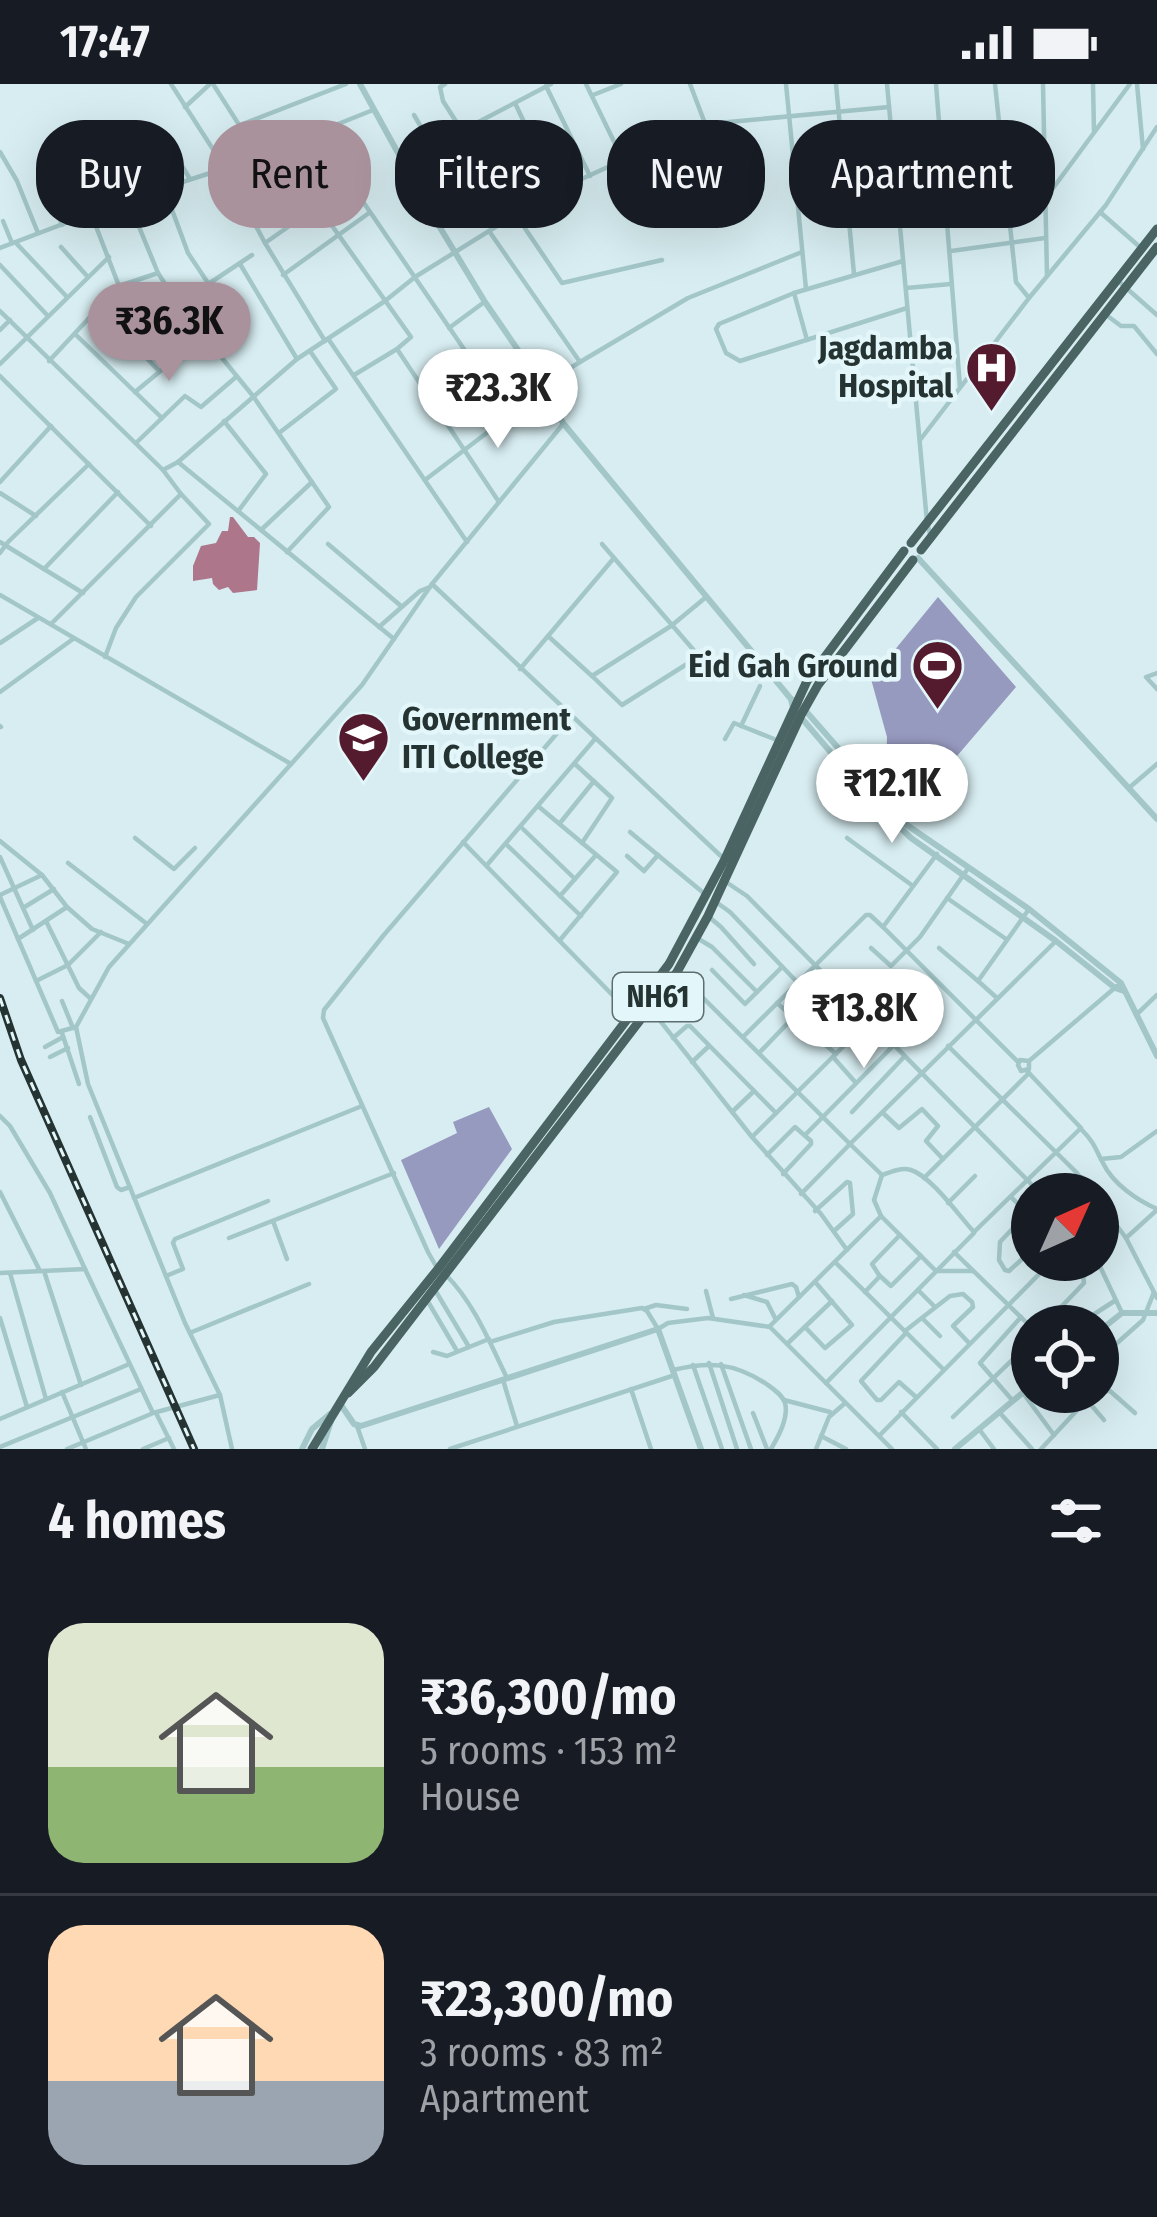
<!DOCTYPE html>
<meta charset="utf-8">
<style>
:root{--surface:#171b24;--page:#242831;--text:#f1f3f6;--muted:#9ea1a6;--line:#363941;--accent:#aa929c}
body{margin:0;font-family:"Fira Sans Condensed",sans-serif;background:var(--page);color:var(--text);height:100vh;display:flex;flex-direction:column;font-size:45px;white-space:nowrap}
*{box-sizing:border-box;margin:0}
p{font-size:39px;color:var(--muted)}
.icon{flex:none;width:66px;height:66px;fill:none;stroke:currentColor;stroke-width:2;stroke-linecap:round;stroke-linejoin:round}
.map{position:relative;height:1365px;overflow:hidden}
.panel{display:flex;flex-direction:column;background:var(--surface);flex:1}
.panel>*{flex:none}
.hud{position:absolute;left:36px;top:36px;width:1086px;height:108px;display:flex;gap:24px}
.needle{width:78px;rotate:45deg}
.buttons{position:absolute;left:1011px;top:1089px;display:grid;gap:24px}
.buttons a{display:grid;place-items:center;width:108px;height:108px;border-radius:50%;background:var(--surface);box-shadow:0 12px 48px #0002;font-size:60px}
.price{position:absolute;translate:-50% -102px;padding:0 27px;border-radius:42px;background:#fff;color:#222;font-size:39px;line-height:78px;filter:drop-shadow(0 3px 6px #0008)}
.price::after{content:'';position:absolute;left:50%;top:72px;width:36px;height:27px;margin-left:-18px;background:inherit;clip-path:polygon(0 0,100% 0,50% 100%)}
.price.selected{background:var(--accent);color:#111}
ul{padding:0;list-style:none}
li{display:flex;align-items:center;gap:36px;height:300px;padding:0 48px}
li+li{border-top:3px solid var(--line)}
li span{display:grid;place-items:center;flex:none;width:336px;height:240px;border-radius:36px;color:#555}
li>.icon{margin-inline-start:auto}
span .icon{width:144px;height:144px;fill:#fffc;stroke-width:1}
li b{font-size:51px}
h2{display:flex;justify-content:space-between;align-items:center;height:144px;padding:0 48px;font-size:51px}
.chip{padding:0 42px;border-radius:48px;background:var(--surface);box-shadow:0 12px 48px #0002;font-size:42px;line-height:108px}
.chip.selected{background:var(--accent);color:#111}
.status{display:flex;justify-content:space-between;align-items:center;height:84px;padding:0 60px;background:var(--surface);direction:ltr}
.status svg{height:33px;fill:currentColor}
.map>svg:first-child{display:block}
</style>
<div class="status"><b>17:47</b><svg viewBox="0 0 49 12"><path d="M0 12V9h3v3zM5 12V6h3v6zM10 12V3h3v9zM15 12V0h3v12zM26 1h20v11H26zM47 4h2v5h-2z"/></svg></div>
<div class="map">
<svg width="1157" height="1365" viewBox="0 0 1157 1365">
<rect width="100%" height="100%" fill="#d7edf1"/>
<g fill="#979abf">
<path d="M938,513L1016,603L904,734L865,695L886,681L887,653L871,595Z"/>
<path d="M489,1023L512,1065L439,1165L401,1076L457,1049L453,1038Z"/>
</g>
<path fill="#ad768a" d="M230,433H233L248,453H254L260,459L257,506L233,509L228,503L219,506L213,500L212,494L193,497V482L201,462L216,459L222,447H228Z"/>
<g fill="none" stroke-linecap="round" stroke-linejoin="round">
<g stroke="#a3c6c8" stroke-width="4.5">
<path d="M171,0L225,84L265,159L325,257"/>
<path d="M213,0L259,72"/>
<path d="M690,0L706,42"/>
<path d="M786,0L806,205"/>
<path d="M836,0L854,190"/>
<path d="M887,0L927,438L931,454"/>
<path d="M936,0L960,303"/>
<path d="M995,0L1016,198L1029,214"/>
<path d="M1043,0L1047,192"/>
<path d="M1093,0L1094,47"/>
<path d="M1137,0L1143,65"/>
<path d="M546,2L590,92"/>
<path d="M593,11L621,0"/>
<path d="M515,19L556,106"/>
<path d="M185,23L210,0"/>
<path d="M414,31L460,109"/>
<path d="M240,41L346,0"/>
<path d="M463,46L551,0"/>
<path d="M316,49L479,287L511,329"/>
<path d="M165,54L190,95"/>
<path d="M280,63L318,122L411,253L397,265L354,291"/>
<path d="M0,68L17,97L38,149"/>
<path d="M893,70L1043,64"/>
<path d="M623,76L718,39L889,23"/>
<path d="M1009,100L1045,97"/>
<path d="M80,101L119,202"/>
<path d="M164,104L188,169L208,199"/>
<path d="M947,113L1007,107"/>
<path d="M52,115L62,141"/>
<path d="M1045,115L1130,0"/>
<path d="M128,116L158,189L178,220L253,312L329,423L287,468"/>
<path d="M432,126L489,89L443,17L440,3L445,0"/>
<path d="M1100,128L1141,164"/>
<path d="M516,131L562,199L662,176"/>
<path d="M3,137L12,159"/>
<path d="M489,147L580,278"/>
<path d="M265,159L318,122"/>
<path d="M17,160L67,213"/>
<path d="M61,163L87,192"/>
<path d="M0,164L121,118L238,80L373,26"/>
<path d="M951,167L1045,154"/>
<path d="M903,177L794,209L719,240L716,245L726,269L740,277L907,224"/>
<path d="M240,180L297,275"/>
<path d="M0,181L48,232"/>
<path d="M283,191L369,129"/>
<path d="M1116,195L1157,231"/>
<path d="M906,204L951,200"/>
<path d="M794,209L807,256"/>
<path d="M178,220L252,171"/>
<path d="M100,225L158,286"/>
<path d="M0,227L163,386L178,378L297,275L385,217L415,193L547,111L623,76L586,0"/>
<path d="M1105,230L1121,242H1134L1157,270"/>
<path d="M449,244L483,219"/>
<path d="M0,246L10,236"/>
<path d="M75,250L162,334"/>
<path d="M329,256L467,458"/>
<path d="M397,265L499,418"/>
<path d="M49,277L119,202L158,189"/>
<path d="M0,280L109,173"/>
<path d="M0,292L151,442"/>
<path d="M135,308L203,252"/>
<path d="M224,337L266,390L239,426"/>
<path d="M563,340L432,500L723,774"/>
<path d="M279,349L336,305L310,267"/>
<path d="M920,356L1029,214L1106,121L1157,43"/>
<path d="M137,358L185,312L201,323L236,293"/>
<path d="M178,378L394,555"/>
<path d="M425,396L501,338L541,302L580,278L688,214L802,168"/>
<path d="M0,398L51,342"/>
<path d="M0,409L36,432"/>
<path d="M261,446L312,398"/>
<path d="M0,458L83,509"/>
<path d="M328,460L401,522"/>
<path d="M602,460L710,585"/>
<path d="M0,469L8,458L89,380"/>
<path d="M44,485L118,408"/>
<path d="M0,511L291,680"/>
<path d="M51,540L181,410L163,386"/>
<path d="M379,543L420,507L430,503"/>
<path d="M548,552L614,474"/>
<path d="M0,559L38,534"/>
<path d="M105,573L116,544L136,513L209,440L182,411"/>
<path d="M520,585L548,552L592,592L671,542L705,514"/>
<path d="M1157,589L1146,593L1157,605"/>
<path d="M592,592L622,621L698,573"/>
<path d="M0,608L73,555"/>
<path d="M0,642L1,643"/>
<path d="M741,642L760,602"/>
<path d="M725,655L734,639L779,657"/>
<path d="M575,680L612,714L582,759"/>
<path d="M1130,703L1157,680"/>
<path d="M538,722L617,788L560,856"/>
<path d="M560,739L594,697"/>
<path d="M523,745L575,795"/>
<path d="M630,748L706,811"/>
<path d="M135,754L174,785L195,764"/>
<path d="M847,754L913,802"/>
<path d="M0,757L42,791L67,823L92,845L129,860"/>
<path d="M463,758L631,930"/>
<path d="M507,761L581,832"/>
<path d="M937,770L883,843L1018,978"/>
<path d="M627,772L644,787L658,771"/>
<path d="M0,773L33,846"/>
<path d="M68,779L147,840"/>
<path d="M487,781L595,655"/>
<path d="M726,798L747,812L1041,1110"/>
<path d="M0,811L42,791"/>
<path d="M560,812L596,771"/>
<path d="M0,813L58,948L76,943"/>
<path d="M947,814L1006,855"/>
<path d="M716,818L730,828L797,898"/>
<path d="M23,824L54,805"/>
<path d="M708,832L721,843L754,880"/>
<path d="M46,837L79,904L91,915"/>
<path d="M697,854L712,863L757,908"/>
<path d="M18,855L67,823"/>
<path d="M871,864L891,882L920,853L969,783"/>
<path d="M939,864L978,897"/>
<path d="M712,886L745,920L782,883"/>
<path d="M678,889L850,1060L1054,859"/>
<path d="M36,897L68,881L101,848"/>
<path d="M997,914L978,897L1029,825"/>
<path d="M62,917L73,944"/>
<path d="M777,919L836,970"/>
<path d="M650,924L752,1053L821,1130L847,1166"/>
<path d="M1136,931L1157,911"/>
<path d="M807,945L831,920"/>
<path d="M62,949L79,1000"/>
<path d="M743,953L866,831H870L883,843"/>
<path d="M673,954L687,942H690L776,1029"/>
<path d="M948,962L1076,1088L1093,1110"/>
<path d="M45,963L63,953"/>
<path d="M759,969L812,914"/>
<path d="M50,973L68,964"/>
<path d="M833,973L856,999"/>
<path d="M1029,977V985L1021,987L1018,981L1020,976L1029,977L1117,902"/>
<path d="M692,978L709,962"/>
<path d="M732,1028L754,1007"/>
<path d="M852,1028L904,973"/>
<path d="M883,1029L899,1044L922,1025L938,1042L926,1057L943,1075"/>
<path d="M0,1032L10,1042L50,1109L85,1185"/>
<path d="M90,1033L117,1103L121,1106L130,1103"/>
<path d="M1081,1045C1094,1058 1095,1064 1103,1079C1113,1100 1137,1116 1157,1125"/>
<path d="M805,1051L893,962"/>
<path d="M752,1053L869,937"/>
<path d="M767,1071L795,1043L811,1057V1060L783,1090"/>
<path d="M1101,1075L1121,1073L1157,1047"/>
<path d="M882,1091L874,1116L881,1132L936,1187H973"/>
<path d="M924,1094L1029,989"/>
<path d="M0,1108L40,1187"/>
<path d="M801,1110L850,1060L882,1091C891,1088 901,1083 911,1086C931,1092 960,1133 974,1148L1081,1044L1027,987"/>
<path d="M1011,1113L1032,1134"/>
<path d="M134,1114L362,1022"/>
<path d="M1098,1116L1126,1154L1157,1214"/>
<path d="M948,1119L975,1092"/>
<path d="M815,1127L847,1098L850,1099L853,1130L834,1147"/>
<path d="M273,1137L287,1175"/>
<path d="M229,1154L394,1089"/>
<path d="M1126,1154L1157,1126"/>
<path d="M1032,1161L1014,1143L1000,1158L999,1176L1005,1186L1009,1187L1032,1166"/>
<path d="M954,1168L1032,1244"/>
<path d="M1097,1176L1122,1229"/>
<path d="M835,1178L942,1284"/>
<path d="M437,1184L428,1168L323,934L324,926L383,852L571,633"/>
<path d="M44,1187L81,1301"/>
<path d="M0,1189L85,1185L153,1329L220,1311"/>
<path d="M10,1189L46,1315"/>
<path d="M446,1191C474,1219 490,1259 507,1294"/>
<path d="M879,1191L872,1180L900,1151"/>
<path d="M166,1192L183,1185L173,1159L175,1155L268,1117"/>
<path d="M435,1206L469,1263"/>
<path d="M918,1206L935,1223"/>
<path d="M706,1207L713,1234"/>
<path d="M865,1208L880,1192L891,1202L921,1172"/>
<path d="M744,1211L767,1218L775,1234"/>
<path d="M731,1215L792,1200L796,1203L799,1213"/>
<path d="M427,1216L457,1267"/>
<path d="M644,1225L656,1221L687,1225"/>
<path d="M0,1234L27,1323"/>
<path d="M923,1235L940,1252"/>
<path d="M770,1242L881,1132"/>
<path d="M1043,1242L1084,1199L1083,1191L1072,1176"/>
<path d="M1076,1242L1116,1216"/>
<path d="M805,1243L825,1264L852,1241L816,1199"/>
<path d="M905,1247L950,1212L963,1210L972,1218L973,1223L953,1242L969,1259"/>
<path d="M192,1248L309,1200"/>
<path d="M906,1249L861,1297L877,1316H881L899,1298L916,1313"/>
<path d="M490,1258L554,1238L642,1224L647,1227L658,1245L668,1239L708,1234L770,1243L892,1365"/>
<path d="M789,1258L832,1217"/>
<path d="M433,1268L447,1272L489,1255"/>
<path d="M1098,1276L1143,1236L1154,1208"/>
<path d="M709,1279L737,1365"/>
<path d="M721,1280L751,1365"/>
<path d="M693,1281L722,1365"/>
<path d="M673,1286C709,1277 734,1279 765,1299C772,1304 782,1310 785,1319C789,1334 778,1353 771,1365"/>
<path d="M1098,1295V1302"/>
<path d="M503,1296L517,1342"/>
<path d="M826,1299L974,1149"/>
<path d="M631,1305L651,1365"/>
<path d="M1098,1307H1110L1135,1329"/>
<path d="M62,1308L86,1365"/>
<path d="M1076,1308L1084,1318"/>
<path d="M1023,1309L1054,1351"/>
<path d="M1086,1315L1104,1336"/>
<path d="M784,1316L830,1328"/>
<path d="M1013,1317L980,1279L1021,1233"/>
<path d="M901,1328L937,1365"/>
<path d="M156,1329L174,1365"/>
<path d="M753,1329L767,1365"/>
<path d="M1000,1329L1032,1365"/>
<path d="M953,1333L1032,1257"/>
<path d="M0,1335L127,1281"/>
<path d="M357,1342L365,1365"/>
<path d="M979,1345L994,1365"/>
<path d="M880,1351L1053,1176"/>
<path d="M821,1352L846,1365"/>
<path d="M0,1363L141,1305"/>
<path d="M67,1365L151,1330"/>
<path d="M143,1365L169,1354"/>
<path d="M232,1365L220,1311L185,1239L88,1000L76,943L109,883L362,601L432,500"/>
<path d="M450,1365L675,1291"/>
<path d="M816,1365L829,1333L844,1320"/>
<path d="M1041,1365L1094,1308"/>
</g>
<g stroke="#a3c6c8" stroke-width="6">
<path d="M360,0L430,127L485,218L549,311L563,339L791,615L793,624L868,712L911,754L1056,857L1115,904L1124,907"/>
<path d="M918,474L1157,735"/>
<path d="M794,616L804,625L904,739L1029,825L1121,899L1157,972"/>
<path d="M1098,1248L1122,1229H1157"/>
<path d="M341,1321L354,1340L361,1342L658,1245L701,1365"/>
<path d="M302,1365L312,1345L330,1330"/>
<path d="M322,1365L331,1337"/>
<path d="M955,1365L1032,1301"/>
</g>
<g stroke="#496462" stroke-width="9">
<path d="M911,459L1157,145"/>
<path d="M921,466L1157,163"/>
<path d="M348,1309L374,1283L677,888L708,832L801,631L818,601L913,476"/>
<path d="M312,1365L371,1268L438,1185L669,880L725,775L807,597L904,467"/>
</g>
<defs>
<path id="rail" d="M0,914L21,976L194,1365"/>
</defs>
<use href="#rail" stroke="#253332" stroke-width="8"/>
<use href="#rail" stroke="#e3f6f9" stroke-width="3" stroke-dasharray="9" stroke-linecap="butt"/>
</g>
<defs>
<symbol id="hospital-pin" viewBox="-11 -11 22 30"><path d="M0 17L-7.5 6A9.5 9.5 0 1 1 7.5 6Z" fill="#541b2f" stroke="#e3f6f9"/><path d="M-5-5h3v3.5h4V-5h3V5h-3V1.5h-4V5h-3Z" fill="#fff"/></symbol>
<symbol id="stadium-pin" viewBox="-11 -11 22 30"><path d="M0 17L-7.5 6A9.5 9.5 0 1 1 7.5 6Z" fill="#541b2f" stroke="#e3f6f9"/><path d="M0-5a6.5 5 0 1 0 0 10a6.5 5 0 1 0 0-10ZM-3.5-1.8h7v3.6h-7Z" fill="#fff"/></symbol>
<symbol id="university-pin" viewBox="-11 -11 22 30"><path d="M0 17L-7.5 6A9.5 9.5 0 1 1 7.5 6Z" fill="#541b2f" stroke="#e3f6f9"/><path d="M0-5L7-2L0 1L-7-2ZM-4 1L0 2.5L4 1V4Q0 6-4 4Z" fill="#fff"/></symbol>
</defs>
<g fill-rule="evenodd">
<use href="#hospital-pin" x="962" y="254" width="59" height="81"/>
<use href="#stadium-pin" x="908" y="552" width="59" height="81"/>
<use href="#university-pin" x="334" y="624" width="59" height="81"/>
</g>
<g text-anchor="middle" dominant-baseline="central" stroke-width="9" stroke-linejoin="round" paint-order="stroke">
<rect fill="#e3f6f9" stroke="#5e6e6e" stroke-width="3" x="613" y="889" width="90" height="48" rx="9"/>
<g font-size="30" font-weight="bold" fill="#253332">
<text x="658" y="913">NH61</text>
</g>
<g font-size="33" font-weight="bold" fill="#253332" stroke="#e3f6f9" text-anchor="end">
<text x="953" y="264">Jagdamba<tspan x="953" dy="38">Hospital</tspan></text>
<text x="898" y="582">Eid Gah Ground</text>
<text x="402" y="635" text-anchor="start">Government<tspan x="402" dy="38">ITI College</tspan></text>
</g>
</g>
</svg>
<div class="buttons">
<a><svg class="needle" viewBox="-14 -14 28 28"><path d="M0-13l5 13h-10z" fill="#e53935"/><path d="M0 13l5-13h-10z" fill="#9ea1a6"/></svg></a>
<a><svg class="icon" aria-label="locate" viewBox="0 0 24 24"><circle cx="12" cy="12" r="6"/><path d="M12 2v4M12 18v4M2 12h4M18 12h4"/></svg></a>
</div>
<b class="price selected" style="left:169px;top:300px">₹36.3K</b>
<b class="price" style="left:498px;top:367px">₹23.3K</b>
<b class="price" style="left:892px;top:762px">₹12.1K</b>
<b class="price" style="left:864px;top:987px">₹13.8K</b>
<div class="hud">
<a class="chip">Buy</a>
<a class="chip selected">Rent</a>
<a class="chip">Filters</a>
<a class="chip">New</a>
<a class="chip">Apartment</a>
</div>
</div>
<section class="panel">
<h2>4 homes<svg class="icon" aria-label="filters" viewBox="0 0 24 24"><path d="M4 7h16M4 17h16"/><circle cx="9" cy="7" r="2"/><circle cx="15" cy="17" r="2"/></svg></h2>
<ul>
<li><span style="background:linear-gradient(#dfe7d0 60%,#8fb573 0)"><svg class="icon" aria-label="home" viewBox="0 0 24 24"><path d="M3 11l9-7 9 7M6 9v11h12V9"/></svg></span><div><b>₹36,300/mo</b><p>5 rooms · 153 m²</p><p>House</p></div></li>
<li><span style="background:linear-gradient(#ffd9b3 65%,#9aa5b1 0)"><svg class="icon" aria-label="home" viewBox="0 0 24 24"><path d="M3 11l9-7 9 7M6 9v11h12V9"/></svg></span><div><b>₹23,300/mo</b><p>3 rooms · 83 m²</p><p>Apartment</p></div></li>
</ul>
</section>
